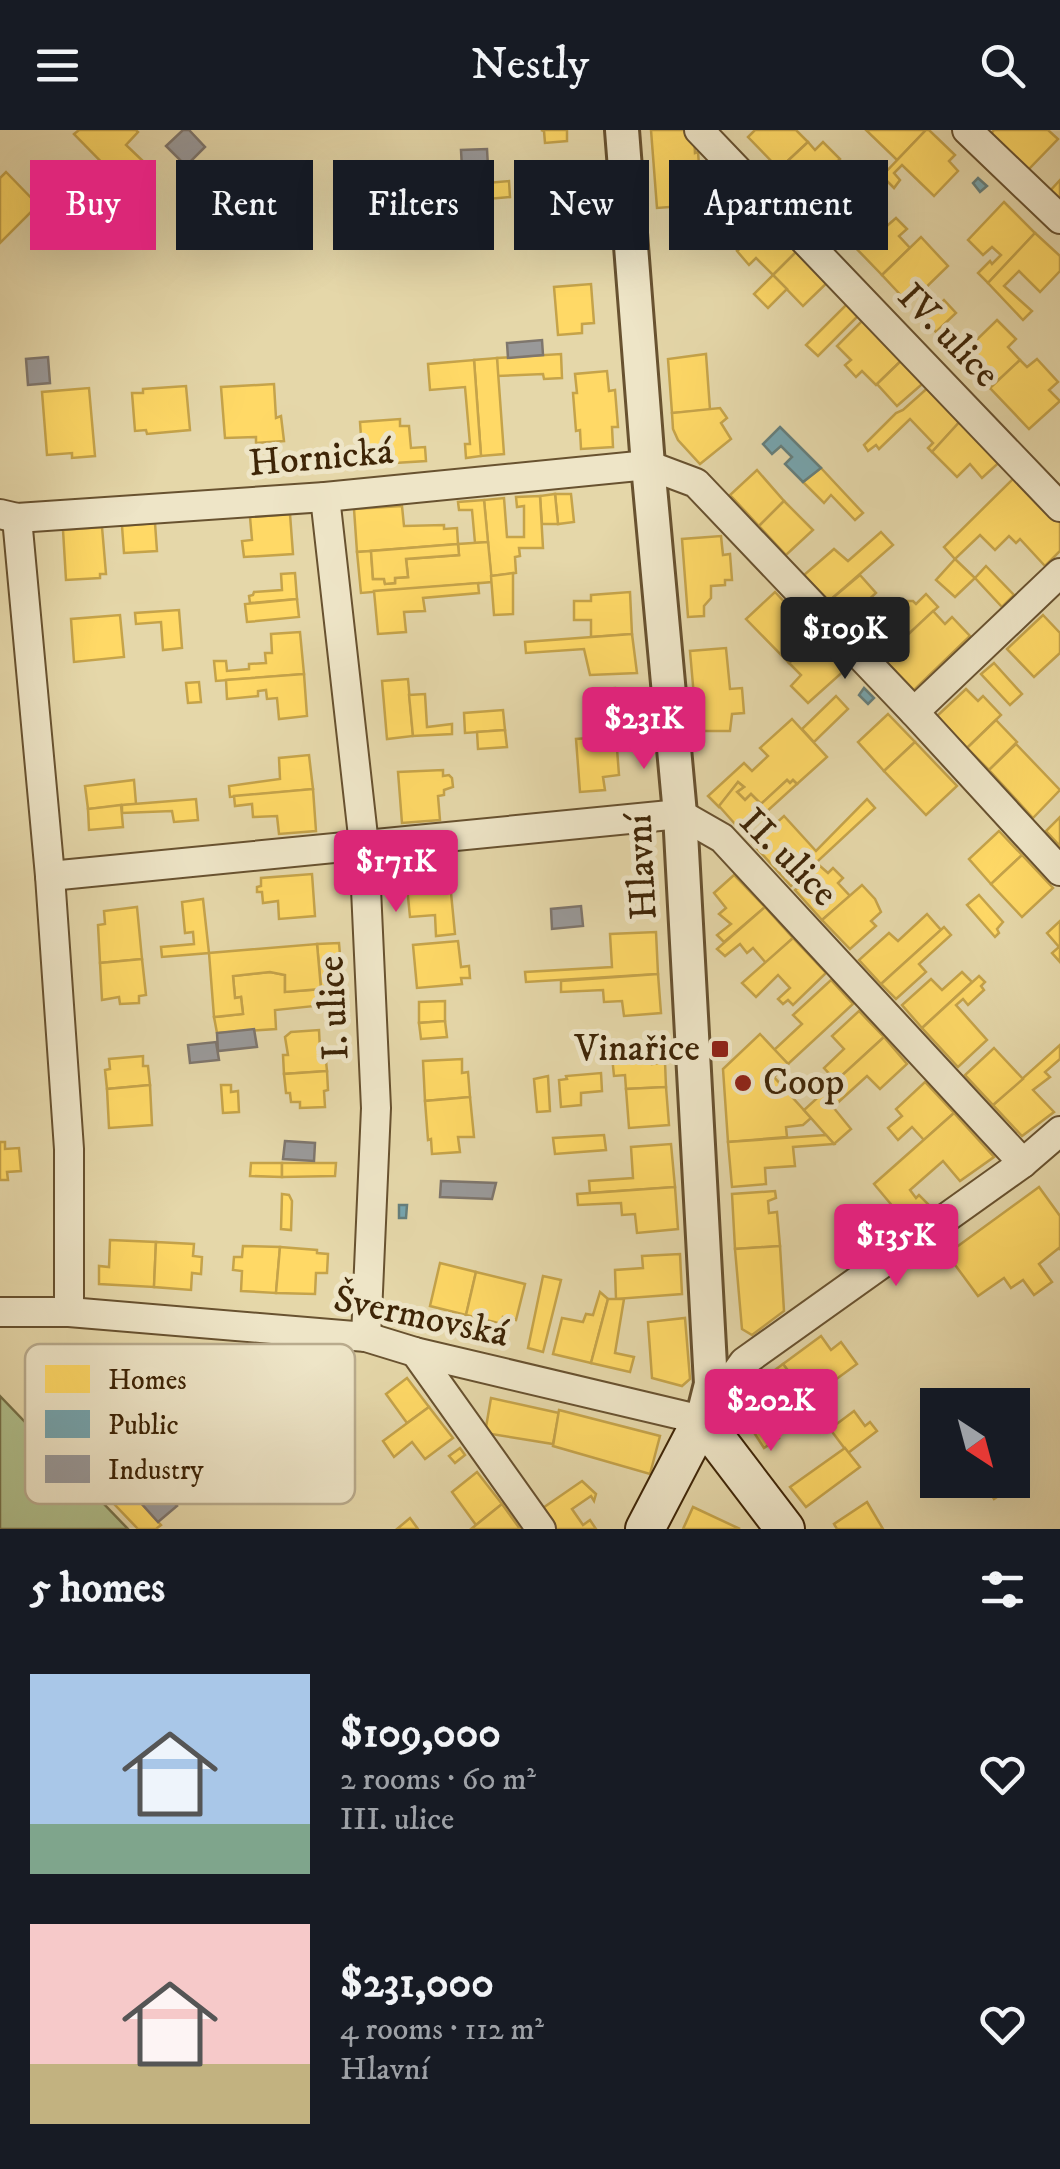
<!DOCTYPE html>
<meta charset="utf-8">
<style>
:root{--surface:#171b24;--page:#20242c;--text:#f1f3f6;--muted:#9ea1a6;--accent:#db2777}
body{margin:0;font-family:"IM FELL DW Pica",serif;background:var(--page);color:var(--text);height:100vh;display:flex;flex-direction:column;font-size:38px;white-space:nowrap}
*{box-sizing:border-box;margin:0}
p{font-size:32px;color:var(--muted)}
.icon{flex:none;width:55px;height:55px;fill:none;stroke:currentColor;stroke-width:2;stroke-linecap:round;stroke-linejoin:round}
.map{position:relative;height:1399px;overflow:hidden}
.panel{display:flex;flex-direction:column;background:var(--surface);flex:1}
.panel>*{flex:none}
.banner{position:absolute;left:30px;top:30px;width:1000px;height:90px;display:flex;gap:20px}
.needle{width:65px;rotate:144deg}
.controls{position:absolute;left:920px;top:1258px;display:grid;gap:20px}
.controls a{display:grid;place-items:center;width:110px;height:110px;border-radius:0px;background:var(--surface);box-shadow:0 10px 40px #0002;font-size:50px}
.price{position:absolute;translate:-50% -85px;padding:0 22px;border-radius:10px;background:var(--accent);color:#fff;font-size:32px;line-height:65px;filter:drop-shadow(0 2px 5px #0008)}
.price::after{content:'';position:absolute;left:50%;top:60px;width:30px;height:22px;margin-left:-15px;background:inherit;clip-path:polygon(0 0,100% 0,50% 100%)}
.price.selected{background:#222;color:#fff}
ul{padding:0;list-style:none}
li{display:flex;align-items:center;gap:30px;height:250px;padding:0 30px}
li span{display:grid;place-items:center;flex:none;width:280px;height:200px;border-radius:0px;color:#555}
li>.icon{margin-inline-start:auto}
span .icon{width:120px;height:120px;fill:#fffc;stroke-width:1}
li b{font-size:42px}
h2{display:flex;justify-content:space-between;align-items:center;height:120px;padding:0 30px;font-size:42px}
.chip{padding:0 35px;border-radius:0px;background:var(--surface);box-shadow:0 10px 40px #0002;font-size:35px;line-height:90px}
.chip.selected{background:var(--accent);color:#fff}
header{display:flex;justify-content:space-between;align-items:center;height:130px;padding:0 30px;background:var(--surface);font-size:45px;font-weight:600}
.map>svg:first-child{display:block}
</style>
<header><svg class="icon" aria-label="menu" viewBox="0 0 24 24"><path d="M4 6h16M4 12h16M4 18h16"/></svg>Nestly<svg class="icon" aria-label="search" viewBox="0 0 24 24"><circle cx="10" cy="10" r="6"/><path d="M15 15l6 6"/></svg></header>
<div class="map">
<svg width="1060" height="1399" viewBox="0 0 1060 1399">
<rect width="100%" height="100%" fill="#e5d7a9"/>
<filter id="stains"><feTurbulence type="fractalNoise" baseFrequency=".002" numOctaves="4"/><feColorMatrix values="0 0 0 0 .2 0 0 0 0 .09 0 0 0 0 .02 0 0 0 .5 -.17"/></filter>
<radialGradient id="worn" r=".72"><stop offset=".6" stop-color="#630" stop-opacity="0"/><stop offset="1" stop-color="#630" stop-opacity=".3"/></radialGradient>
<path fill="#b0bf8c" stroke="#77724a" stroke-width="2.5" d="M0,1266L128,1399H0Z"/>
<g fill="#ffd966" stroke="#c5a34a" stroke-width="2.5">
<path d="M79,0H136L138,2L126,15L145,33L123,54L74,4Z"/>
<path d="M541,0H567V11L545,13L544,1Z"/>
<path d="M651,0H689L694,5L695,23L698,22L699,35H696L697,56L704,55L706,67L696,75L657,78Z"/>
<path d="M755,0H796L808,12L779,39L748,7Z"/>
<path d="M866,0H926L897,30Z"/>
<path d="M926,0H929L955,25L949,31L958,41L934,66L902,35L894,43L900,50L894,58L882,46Z"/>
<path d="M994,0H1048L1058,9L1027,41L990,5Z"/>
<path d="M808,12L815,20L823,12L840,29L832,37L845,50L816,77L779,39Z"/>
<path d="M6,42L38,75L0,113V48Z"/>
<path d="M584,48L588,97L548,102L544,62L561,61L560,51Z"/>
<path d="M737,50L750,62L716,96L699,78L704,74L708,77Z"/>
<path d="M1060,50V73L1049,62Z"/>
<path d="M509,51L510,67L465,71L464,55Z"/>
<path d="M1004,72L1035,103L988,153L978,143L990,131L992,134L1001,125L992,117L983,125L968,110Z"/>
<path d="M762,76L801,117L773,145L756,128L749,135L737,121L744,115L733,104Z"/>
<path d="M877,84L888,95L896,88L907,99L899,106L910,118L882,145L849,111Z"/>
<path d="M1035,103L1060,126V141L1040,162L1019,141L1004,156L1032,181L1023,190L988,153Z"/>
<path d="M921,107L948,136L909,174L882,145Z"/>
<path d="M801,117L831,149L803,176L773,145Z"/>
<path d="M773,145L787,159L768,178L754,164Z"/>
<path d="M591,154L594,193L582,194V203L558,205L554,157Z"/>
<path d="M852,169L863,181L818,226L806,215Z"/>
<path d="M944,170L956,183L936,202L924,190Z"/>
<path d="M867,186L906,226L876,255L862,241L856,247L845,235L851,230L837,216Z"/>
<path d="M997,190L1016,209L1008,217L1020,230L990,258L960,226Z"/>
<path d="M561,224L562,248L544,249L543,244L497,246V228Z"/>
<path d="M706,224L710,280L672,283L668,229Z"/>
<path d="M906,226L928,249L897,276L877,254Z"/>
<path d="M497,228L504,324L481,326L474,230Z"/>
<path d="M1037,229L1058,252L1049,260L1060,271L1029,299L990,258L1020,230L1027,237Z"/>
<path d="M474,230L481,326L466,328L465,314H470L465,257L430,260L428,234Z"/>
<path d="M607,241L609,261L615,260L618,297H612L613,317L581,319L580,300L576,301L573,263H577L575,244Z"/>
<path d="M274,254L276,288L281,286L284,311L256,313V307L225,308L221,257Z"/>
<path d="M932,254L964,287L932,322L928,318L933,313L910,289L879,319L876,315L868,321L864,315L896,283L903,280Z"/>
<path d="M186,256L190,300L147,304L146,300L135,301L132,263H143V259Z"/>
<path d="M89,258L95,326L72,328V323L47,325L42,262Z"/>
<path d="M720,278L727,288L721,293L731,309L700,334L678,310L673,299L672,283Z"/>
<path d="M964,287L1004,328L982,348L970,334L957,347L932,322Z"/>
<path d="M400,289V296H409L411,318L425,317L426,331L363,335L360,292Z"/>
<path d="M821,338L863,383L855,390L831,365L824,373L803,352Z"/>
<path d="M757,340L784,371L759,396L730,365Z"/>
<path d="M1019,343L1060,386V421L1045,436L1020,409L1016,413L1009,406L995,420L980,405L955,429L944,417Z"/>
<path d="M555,364H571L574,392L558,394Z"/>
<path d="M555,364L558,394H542L540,366Z"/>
<path d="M540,366L543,418H519L520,426L515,427L516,443L491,446L484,370L504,368L507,407H524V376L517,377L516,367Z"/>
<path d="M484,370L488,412L475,413L472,380H459L458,372Z"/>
<path d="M784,371L813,400L786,425L759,396Z"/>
<path d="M402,376L404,396L444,395V399L457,398L458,414L357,422L354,379Z"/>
<path d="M290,384L293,424L244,427L242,411L252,410L250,387Z"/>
<path d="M155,393L157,421L124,423L122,396Z"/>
<path d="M102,397L106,444H100V448L66,450L63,400Z"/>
<path d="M881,402L893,415L829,471L804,445L834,419L848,431Z"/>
<path d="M721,406L723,425L730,424L732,450H725V455L711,456V468L704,476V486L688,487L682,409Z"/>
<path d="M488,412L492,452L361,463L357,422L371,421L373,449H384L385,454L395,453V448L408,447L406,429L459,425L458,414Z"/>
<path d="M458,414L459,425L406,429L408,447L395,448V453L385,454L384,449H373L371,421Z"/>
<path d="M955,429L975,448L955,467L936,450Z"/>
<path d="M986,436L1014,465L1002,477L975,448Z"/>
<path d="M295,443L297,469L250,473L249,466L253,465L254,462L282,460L281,444Z"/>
<path d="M513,443V484L494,485L491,446Z"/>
<path d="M860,445L876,463L847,490L829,471Z"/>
<path d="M478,453L479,463L423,468L425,481L404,482L406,502L378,504L374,461Z"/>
<path d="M630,462L632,504L591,507V490H574V471H591V465Z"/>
<path d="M775,462L817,507L789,533L746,489Z"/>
<path d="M926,464L938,477L883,528L853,495L880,471L891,482L895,483L907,471H913L916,474Z"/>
<path d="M297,469L299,487L247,492L245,474Z"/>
<path d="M179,480L182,518L163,520L161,492L136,494L135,483Z"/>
<path d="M933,481L945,494L952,487L970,506L914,560L883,528Z"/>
<path d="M120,485L124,527L74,532L71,489Z"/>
<path d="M1043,485L1060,503V523L1034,547L1007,519Z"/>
<path d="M300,502L304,544L216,551L214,531H226L227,541L249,539V534L266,533L265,523H272L271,504Z"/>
<path d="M632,504L637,543L590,545L584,519L526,523L525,512Z"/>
<path d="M817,507L846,539L808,573L791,556L801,545L789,533Z"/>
<path d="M726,518L730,559L742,558L744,583L732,584L730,601H697L690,521Z"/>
<path d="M994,533L1022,564L1010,575L981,544Z"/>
<path d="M304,544L307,586L279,589L277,568L267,569L266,560L258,561V566L227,569L226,550Z"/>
<path d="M408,549L413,606L387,609L382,551Z"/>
<path d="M199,552L201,572L188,573L186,553Z"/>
<path d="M615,558L616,576L591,579L589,560Z"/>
<path d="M966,559L978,571L983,566L1001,585L967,618L937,586Z"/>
<path d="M425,564L427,597L452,594V604L413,606L409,565Z"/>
<path d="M836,566L848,579L814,612L802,599Z"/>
<path d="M503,580L505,600L465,603L464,583Z"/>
<path d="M888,584L915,612L884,641L858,612Z"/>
<path d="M792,589L827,627L797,654L793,650L790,653L787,650L761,674L751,664L745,670L737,662L744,657L738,652L719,677L708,666L744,633L752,641L768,626L760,618Z"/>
<path d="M996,590L1017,612L989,640L967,618Z"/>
<path d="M505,600L507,617L478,619L477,602Z"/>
<path d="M616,606L619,645L603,647L605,660L580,662L576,609Z"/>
<path d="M915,612L957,656L926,685L884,641Z"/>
<path d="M1016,614L1060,660L1033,688L989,640Z"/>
<path d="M309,625L313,659L230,667L229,656L280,649L279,628Z"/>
<path d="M443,640V646L449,645L452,648L453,657L444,660V665L438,666L440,690L402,693L398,642Z"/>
<path d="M134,650L136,674L88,679L85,656Z"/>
<path d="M787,650L790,653L793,650L797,654L743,703L719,676L738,652L744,657L737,662L745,670L751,664L761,674Z"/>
<path d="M313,659L316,701L279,704L277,686L253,687L252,674L235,676L234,666Z"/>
<path d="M196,669L198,690L174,692L172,681L122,683V675Z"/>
<path d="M867,669L875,678L791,756L753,714L784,686L816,721Z"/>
<path d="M121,675L123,697L89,700L88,679Z"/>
<path d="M1060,687V716L1046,701Z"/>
<path d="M999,701L1022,725L991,754L969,729Z"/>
<path d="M1022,725L1053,758L1022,787L991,754Z"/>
<path d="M448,732L455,804L436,806L435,785L410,787L405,736Z"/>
<path d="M820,736L828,743L833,738L843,748L838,753L850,766L822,790L795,760Z"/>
<path d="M312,744L315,786L279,789L278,771L263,773L262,762H257V757L261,756V748Z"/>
<path d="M734,745L765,777L724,812L717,805L731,794L719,784L726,778L714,763Z"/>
<path d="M862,755L875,769L881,782L871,791L876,796L850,819L822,790Z"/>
<path d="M979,765L1003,792L997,799L999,803L995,807L967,775Z"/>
<path d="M203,769L209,823L162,827L161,817L194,814L193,802L185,803L182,772Z"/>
<path d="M137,777L142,829L100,833L98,795L105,794L104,781Z"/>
<path d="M765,777L793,808L766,833L753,818L747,823L740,814L725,826L717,819Z"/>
<path d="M927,784L941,800L881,854L859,830L889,803L898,811Z"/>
<path d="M1060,791V832L1052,823L1059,817L1047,803Z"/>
<path d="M944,797L951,805L919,834L926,842L896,869L881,854Z"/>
<path d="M656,802L658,844L526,852L525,842L612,837L610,804Z"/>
<path d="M793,808L826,843L793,875L788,870L783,874L778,869L790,858L778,845L756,867L742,853Z"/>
<path d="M458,811L461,837L469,836L470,848H461L462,854L417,858L413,815Z"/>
<path d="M339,813L344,873L275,880L276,899L217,903L214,887L243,884L241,867L235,868L233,846L270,842L285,845V862L321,859L317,814Z"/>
<path d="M317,814L321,859L285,862V845L270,842L233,846L235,868L241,867L243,884L214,887L209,823Z"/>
<path d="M142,829L146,865L139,866V873L120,874L119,867L102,870L100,833Z"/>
<path d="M962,842L972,852L922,898L902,875L931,849L942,860Z"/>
<path d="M658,844L661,883L624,886L622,871L604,872L603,860L561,862V851Z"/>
<path d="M979,846L985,852L981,856L984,860L968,875L963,869L956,875L987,910L958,937L922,898Z"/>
<path d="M831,850L853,874L788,934L774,920L802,894L793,885Z"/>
<path d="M445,871V891L419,893V872Z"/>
<path d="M859,881L884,907L836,951L824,938L844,919L832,906Z"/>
<path d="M445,891L447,907L421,909L419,893Z"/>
<path d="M319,900L320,921H325L327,941L284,944L283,925H288L285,907L291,902Z"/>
<path d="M760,904L788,934L774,947L811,988L803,995L786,997L787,1007L728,1012L723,939Z"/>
<path d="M884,907L907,934L880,959L867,946L833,977L851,999L834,1014L804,980Z"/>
<path d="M1060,915V929L1045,942L1050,947L1033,960L1054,982L1022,1006L993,975Z"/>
<path d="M994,918L1023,949L993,975L965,945Z"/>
<path d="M651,922L652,934L665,932L666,957L626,959L625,945L614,946L612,926Z"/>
<path d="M143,926V936H148L150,955L107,959L105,940L110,939L109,929Z"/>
<path d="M462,929V943L468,942L470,967L425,971L423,931Z"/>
<path d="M327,941L328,960L324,961L325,977L300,978V972H291L290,963H286L284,944Z"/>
<path d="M601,943L602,961L581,963V975L561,977L559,950L567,949L566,946Z"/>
<path d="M548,946L550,981L537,982L534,949Z"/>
<path d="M925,952L954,983L924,1010L912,997L898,1010L888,998L902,986L896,979Z"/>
<path d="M150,955L152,995L109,998L107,959Z"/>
<path d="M221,955H231V962L238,961L239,982L223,983Z"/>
<path d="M666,957L669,995L629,998L626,959Z"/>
<path d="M470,967L474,1007H458L460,1022L432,1024L431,1009L428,1010L425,971Z"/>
<path d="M954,983L994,1027L960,1051L943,1031L910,1060L916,1068L919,1065L928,1074L905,1091L874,1054Z"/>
<path d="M604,1005L606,1020L555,1024L553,1008Z"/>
<path d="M826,1005L834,1014L793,1017L795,1036L765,1038L766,1054L732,1057L728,1012Z"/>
<path d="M0,1012H5V1019L19,1018L21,1041L7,1042L8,1050H0Z"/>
<path d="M671,1014L675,1057L590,1063L589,1051L633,1048L631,1017Z"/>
<path d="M251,1033H282V1047L250,1046Z"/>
<path d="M282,1033H336L335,1046L282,1047Z"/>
<path d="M675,1057L678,1099L637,1103L635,1084L622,1085L621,1073L578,1075L577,1064Z"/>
<path d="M1039,1057L1060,1086V1120L1059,1118L1039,1134L1052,1152L1034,1165L1023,1150L1011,1158L1004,1148L978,1166L947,1124Z"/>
<path d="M775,1061L776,1068L768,1071L769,1083L777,1082L780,1116L735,1119L732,1064Z"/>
<path d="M282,1064L289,1065L292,1071L291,1100L281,1099Z"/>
<path d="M870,1083L885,1106L875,1113L858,1091Z"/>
<path d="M110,1110L156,1112L154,1157L99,1154V1136L109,1137Z"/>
<path d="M156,1112L194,1114L193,1126L202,1127L201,1144L192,1143L191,1160L154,1157Z"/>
<path d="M243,1116L280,1117L276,1163L241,1161L242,1141L233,1140L234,1127H242Z"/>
<path d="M780,1116L784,1181L752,1205L742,1199L735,1119Z"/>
<path d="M280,1117L317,1120V1123L328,1124L327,1143H316L315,1164L276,1163Z"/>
<path d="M680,1124L682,1164L616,1169L615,1140L643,1138L642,1126Z"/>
<path d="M440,1133L476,1142L466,1185L430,1176Z"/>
<path d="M476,1142L525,1154L516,1190L503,1187L502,1194L466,1185Z"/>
<path d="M543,1146L561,1150L543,1222L528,1218Z"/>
<path d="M600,1162L608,1169L591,1233L553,1224L562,1188L583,1192L586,1184L593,1185Z"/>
<path d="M608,1169H624L615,1223L634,1227L630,1242L591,1233Z"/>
<path d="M685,1188L690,1249L682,1256L652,1248L648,1192Z"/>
<path d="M821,1206L831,1220L841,1212L857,1234L809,1269L783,1234Z"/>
<path d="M783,1234L789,1242L755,1280L751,1298L743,1286L748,1260Z"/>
<path d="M789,1242L818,1282L803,1294L793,1283L774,1299L779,1308L764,1318L751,1298L755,1280Z"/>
<path d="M407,1248L429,1277L407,1293L386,1264Z"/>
<path d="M491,1268L559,1283L553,1314L485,1303Z"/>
<path d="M429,1277L453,1308L425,1329L412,1312L394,1327L383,1311Z"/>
<path d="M559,1280L660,1306L650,1344L553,1316Z"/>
<path d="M854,1281L865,1296L870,1292L877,1301L848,1323L830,1299Z"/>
<path d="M460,1318L465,1325L455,1333L449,1326Z"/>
<path d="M845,1318L860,1337L806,1377L790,1357Z"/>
<path d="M110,1339L161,1395L156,1399H138L95,1354Z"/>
<path d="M477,1342L502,1374L476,1395L452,1362Z"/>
<path d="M983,1350H1010L1015,1355L994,1369Z"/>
<path d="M582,1351L596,1364L594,1371L591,1366L572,1379L583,1395L590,1390L596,1399H550L537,1382Z"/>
<path d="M867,1372L883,1399H837L834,1394Z"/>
<path d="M502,1374L520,1399H471L476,1395Z"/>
<path d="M693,1377L740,1399H683Z"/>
<path d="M410,1388L418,1399H397Z"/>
</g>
<g fill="#76a5af" stroke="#657f7d" stroke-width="2.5">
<path d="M978,48L987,56L980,62L973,53Z"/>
<path d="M780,297L821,338L803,352L785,334L792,327L781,316L772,324L763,314Z"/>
<path d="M864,558L874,568L868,574L859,565Z"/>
<path d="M399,1075H407L406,1088H399Z"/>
</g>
<g fill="#999" stroke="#7e766d" stroke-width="2.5">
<path d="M183,0H189L205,17L186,36L166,16Z"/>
<path d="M487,19L488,37L462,38L461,20Z"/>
<path d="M542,210L543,225L508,228L507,213Z"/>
<path d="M48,227L50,253L28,255L26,229Z"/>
<path d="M581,776L583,796L552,799L551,779Z"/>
<path d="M254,899L257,917L218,921L217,903Z"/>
<path d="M216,912L219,930L190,933L188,915Z"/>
<path d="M285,1011L315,1013L314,1031L283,1029Z"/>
<path d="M441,1051L496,1053L492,1069L440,1067Z"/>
<path d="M130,1327L177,1376L158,1392L114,1343Z"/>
</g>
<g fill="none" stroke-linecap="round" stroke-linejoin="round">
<defs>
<g id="minor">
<path d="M699,0L1060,377"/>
<path d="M967,0L1060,89"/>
<path d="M325,367L364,715L376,978L366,1207"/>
<path d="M0,384L17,388L325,367L648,335L696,353L914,582L1060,741"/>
<path d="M17,388L50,746L69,1019V1182"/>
<path d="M914,582L1060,443"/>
<path d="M50,746L680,684L722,708L1023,1033"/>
<path d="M0,1182H69L366,1207L415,1222L702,1290L744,1232L1023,1033L1060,1001"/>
<path d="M415,1222L541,1399"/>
</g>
<path id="tertiary" d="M622,0L648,335L680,684L711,1254L702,1290"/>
<path id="secondary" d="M645,1399L702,1290L785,1399"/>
</defs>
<use href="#minor" stroke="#685230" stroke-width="32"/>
<use href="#tertiary" stroke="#685230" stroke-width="38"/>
<use href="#secondary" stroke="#3e2507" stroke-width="42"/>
<use href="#minor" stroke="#eee5c7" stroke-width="28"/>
<use href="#tertiary" stroke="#eee5c7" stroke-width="32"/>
<use href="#secondary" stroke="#eee5c7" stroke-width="38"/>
</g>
<g fill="#8f2418" stroke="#eee5c7" stroke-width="4">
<rect x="710" y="909" width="20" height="20" rx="5"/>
<circle cx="743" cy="953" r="10"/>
</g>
<g text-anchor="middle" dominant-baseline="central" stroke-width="10" stroke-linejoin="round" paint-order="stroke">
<g font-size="38" fill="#3e2507" stroke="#eee5c7">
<text transform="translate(948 206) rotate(46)">IV. ulice</text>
<text transform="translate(321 328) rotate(-5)">Hornická</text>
<text transform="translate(788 728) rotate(45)">II. ulice</text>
<text transform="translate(642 737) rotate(-93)">Hlavní</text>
<text transform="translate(334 878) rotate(-93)">I. ulice</text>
<text transform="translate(421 1187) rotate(12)">Švermovská</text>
</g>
<g font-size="38" fill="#3e2507" stroke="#eee5c7" text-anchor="end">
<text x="700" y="919">Vinařice</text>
<text x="763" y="953" text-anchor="start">Coop</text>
</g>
</g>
<rect x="25" y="1214" width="330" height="160" rx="15" fill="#eee5c7" stroke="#b9ab8d" stroke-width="2.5"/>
<rect x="45" y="1235" width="45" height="28" fill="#ffd966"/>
<rect x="45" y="1280" width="45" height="28" fill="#76a5af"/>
<rect x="45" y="1325" width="45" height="28" fill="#999"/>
<g font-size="28" fill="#3e2507">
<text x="108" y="1259">Homes</text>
<text x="108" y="1304">Public</text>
<text x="108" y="1349">Industry</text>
</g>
<rect width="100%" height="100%" filter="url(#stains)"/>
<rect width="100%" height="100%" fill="url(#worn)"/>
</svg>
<div class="controls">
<a><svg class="needle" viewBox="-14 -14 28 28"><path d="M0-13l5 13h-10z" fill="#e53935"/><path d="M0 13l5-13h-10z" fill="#9ea1a6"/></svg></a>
</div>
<b class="price selected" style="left:845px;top:552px">$109K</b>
<b class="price" style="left:644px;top:642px">$231K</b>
<b class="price" style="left:396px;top:785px">$171K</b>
<b class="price" style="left:896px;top:1159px">$135K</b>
<b class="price" style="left:771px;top:1324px">$202K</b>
<div class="banner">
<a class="chip selected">Buy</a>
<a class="chip">Rent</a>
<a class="chip">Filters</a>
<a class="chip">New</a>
<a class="chip">Apartment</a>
</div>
</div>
<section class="panel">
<h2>5 homes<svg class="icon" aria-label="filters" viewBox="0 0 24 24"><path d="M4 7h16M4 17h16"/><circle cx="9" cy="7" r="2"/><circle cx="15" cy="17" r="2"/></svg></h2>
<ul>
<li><span style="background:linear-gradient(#a9c7e8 75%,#7fa58c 0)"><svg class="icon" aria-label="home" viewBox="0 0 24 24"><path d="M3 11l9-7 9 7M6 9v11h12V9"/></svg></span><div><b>$109,000</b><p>2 rooms · 60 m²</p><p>III. ulice</p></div><svg class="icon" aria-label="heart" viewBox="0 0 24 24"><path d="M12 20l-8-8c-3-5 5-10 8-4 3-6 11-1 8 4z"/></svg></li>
<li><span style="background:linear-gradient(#f6c9c9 70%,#c2b280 0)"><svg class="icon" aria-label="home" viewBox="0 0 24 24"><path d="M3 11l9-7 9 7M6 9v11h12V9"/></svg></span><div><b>$231,000</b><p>4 rooms · 112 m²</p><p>Hlavní</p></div><svg class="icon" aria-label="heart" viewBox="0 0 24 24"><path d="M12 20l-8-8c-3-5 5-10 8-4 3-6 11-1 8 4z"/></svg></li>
</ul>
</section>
